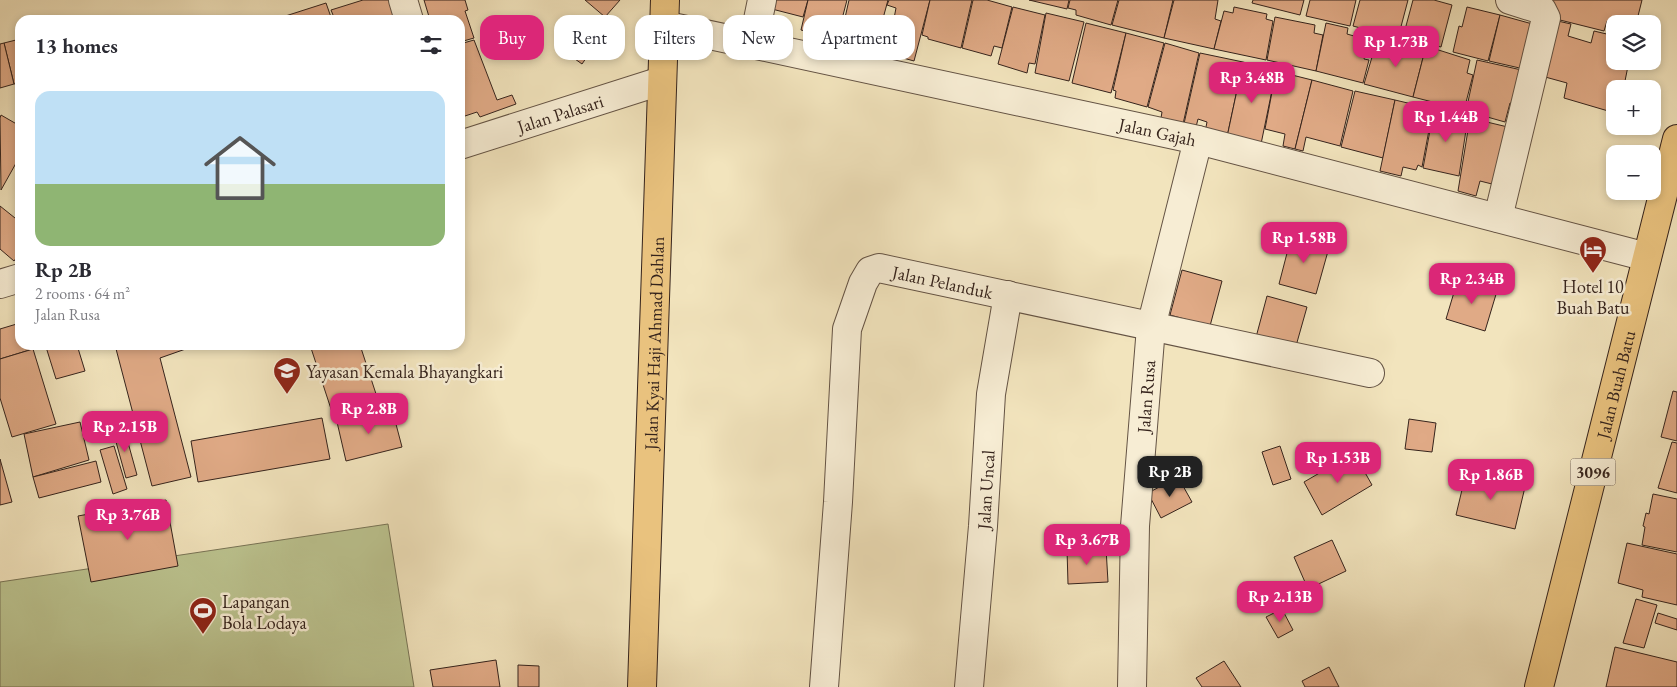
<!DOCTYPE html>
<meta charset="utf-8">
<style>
:root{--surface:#fff;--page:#f7f7f7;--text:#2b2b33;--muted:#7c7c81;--line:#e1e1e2;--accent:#db2777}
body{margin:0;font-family:"EB Garamond",serif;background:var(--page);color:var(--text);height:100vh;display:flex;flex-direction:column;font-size:19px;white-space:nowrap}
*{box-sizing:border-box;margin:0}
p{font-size:16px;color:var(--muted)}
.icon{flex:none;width:28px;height:28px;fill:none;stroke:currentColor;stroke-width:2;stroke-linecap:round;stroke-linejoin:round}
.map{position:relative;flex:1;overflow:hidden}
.side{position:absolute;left:15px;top:15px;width:450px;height:335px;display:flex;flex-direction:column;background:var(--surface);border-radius:15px;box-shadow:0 2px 8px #0003}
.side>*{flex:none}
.top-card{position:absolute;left:480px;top:15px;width:475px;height:45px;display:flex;gap:10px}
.controls{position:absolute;left:1606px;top:15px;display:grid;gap:10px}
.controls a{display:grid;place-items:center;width:55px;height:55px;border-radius:10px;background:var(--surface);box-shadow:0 2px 8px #0003;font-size:25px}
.price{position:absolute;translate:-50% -42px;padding:0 11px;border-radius:10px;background:var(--accent);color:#fff;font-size:16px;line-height:32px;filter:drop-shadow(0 1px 2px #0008)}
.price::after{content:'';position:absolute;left:50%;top:30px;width:15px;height:11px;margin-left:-8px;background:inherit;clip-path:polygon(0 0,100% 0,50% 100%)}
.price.current{background:#222;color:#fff}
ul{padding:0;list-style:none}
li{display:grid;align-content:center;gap:10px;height:265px;padding:0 20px}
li+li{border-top:1px solid var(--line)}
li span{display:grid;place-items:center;height:155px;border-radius:15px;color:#555}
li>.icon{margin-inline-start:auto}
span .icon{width:90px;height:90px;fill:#fffc;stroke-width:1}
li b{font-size:21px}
h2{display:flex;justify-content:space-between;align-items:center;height:60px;padding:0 20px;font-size:21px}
.chip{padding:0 18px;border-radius:15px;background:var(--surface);box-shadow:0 2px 8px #0003;font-size:18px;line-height:45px}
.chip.current{background:var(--accent);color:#fff}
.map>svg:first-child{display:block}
</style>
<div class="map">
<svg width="1677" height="687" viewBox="0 0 1677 687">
<rect width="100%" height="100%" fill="#f2e4bd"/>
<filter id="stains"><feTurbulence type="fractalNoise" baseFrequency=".004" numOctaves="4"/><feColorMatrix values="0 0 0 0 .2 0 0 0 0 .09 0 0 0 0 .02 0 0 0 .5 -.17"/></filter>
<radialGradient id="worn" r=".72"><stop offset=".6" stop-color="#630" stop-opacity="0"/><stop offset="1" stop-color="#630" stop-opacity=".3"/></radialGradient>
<path fill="#bcc490" stroke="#787456" d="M388,524L414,687H0V582Z"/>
<g fill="#e0aa86" stroke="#35231c">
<path d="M363,0H392L398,20H335L331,10Z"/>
<path d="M424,0H465L468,10L465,11L474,38L460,42V20H430Z"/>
<path d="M585,0H620L605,17Z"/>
<path d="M770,0H808L803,17L768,8Z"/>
<path d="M808,0H847L836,42L820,38L821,35L801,30Z"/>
<path d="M849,0H888L878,37L857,31L853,43L840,40Z"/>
<path d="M889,0H930L914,61L896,56L902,31L892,29L896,8L887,5Z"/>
<path d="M930,0H972L961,48L928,39V37L922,35Z"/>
<path d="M973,0H987L1012,7L1002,48L994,46L991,56L962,48Z"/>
<path d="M1029,0H1069L1067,9Z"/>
<path d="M1070,0H1118L1111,25L1076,15V10L1068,8Z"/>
<path d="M1119,0H1173L1164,38L1112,25Z"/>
<path d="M1174,0H1218L1215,19L1221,21L1214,49L1164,38Z"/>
<path d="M1253,0H1304L1300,15L1252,3Z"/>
<path d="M1310,0H1356L1350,26L1306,16Z"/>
<path d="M1360,0H1408L1398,38L1353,26Z"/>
<path d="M1413,0H1434L1452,5L1441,47L1403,37Z"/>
<path d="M1552,0H1642L1636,24H1616L1607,21L1604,31L1548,17Z"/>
<path d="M326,3L332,20H273Z"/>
<path d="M1013,7L1045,15L1035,64L1029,63L1027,73L998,64Z"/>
<path d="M1234,7L1267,14L1266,19L1273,21L1266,60L1214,49L1224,11L1233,13Z"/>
<path d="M1467,7L1500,15L1488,61L1453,52L1459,26L1462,27Z"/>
<path d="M1046,13L1084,22L1069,81L1035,73Z"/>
<path d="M1500,15L1536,25L1524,69L1489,61Z"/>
<path d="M1275,17L1315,25L1314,33L1323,35L1316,71L1267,60Z"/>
<path d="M1549,19L1571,24L1568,36L1591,43L1594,31L1615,36V61H1629L1625,81L1636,85L1635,89H1615V113L1564,98L1567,83L1538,75Z"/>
<path d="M1086,23L1126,33L1111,93L1072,83Z"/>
<path d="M1326,23L1348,28L1347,34L1368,40L1364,59L1369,60L1363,83L1316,71Z"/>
<path d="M596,27L604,32L582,64L575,59Z"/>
<path d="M1126,33L1164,43L1147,107L1115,98L1116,91L1113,90Z"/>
<path d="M20,39V83L14,84L4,43Z"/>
<path d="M474,40L497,100L512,95L516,104L480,117L477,112L462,117L460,110V44Z"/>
<path d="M1396,41L1414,46V43L1426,46L1413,97L1364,84L1375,47L1383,49L1385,43L1394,46Z"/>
<path d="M4,43L14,84L0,88V44Z"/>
<path d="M1165,43L1199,53L1183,124L1161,118L1162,112L1148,107Z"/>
<path d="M1426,46L1470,60L1467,73L1473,75L1464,110L1413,97Z"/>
<path d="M1200,53L1243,62L1227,137L1205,132L1207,122L1198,119L1195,131L1183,128Z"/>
<path d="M1477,60L1526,71L1516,104L1510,103L1505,122L1466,111Z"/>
<path d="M1243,62L1276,71L1261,144L1227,137Z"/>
<path d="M1276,71L1312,80L1295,149L1283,146L1285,134L1265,129Z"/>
<path d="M1312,80L1353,91L1340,146L1306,137L1303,151L1295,149Z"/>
<path d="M1355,91L1395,100L1383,158L1341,147Z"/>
<path d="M1395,100L1433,109L1422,167L1418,165L1416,170L1403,167L1401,176L1380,171Z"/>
<path d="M1434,109L1468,117L1459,176L1423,168Z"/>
<path d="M1,115L20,126V156L1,190L0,118Z"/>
<path d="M1470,118L1512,128L1500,186L1480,181L1476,196L1458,191Z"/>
<path d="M0,206L20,222V253L14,261L0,249Z"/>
<path d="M1292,234L1330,244L1316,294L1279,284Z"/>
<path d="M1182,270L1222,281L1210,326L1170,315Z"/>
<path d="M1458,279L1497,291L1485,331L1446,319Z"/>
<path d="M1267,296L1307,307L1294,353L1255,341Z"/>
<path d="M20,323V345H32L33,349L0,359V329Z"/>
<path d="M52,345H77L85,371L56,379L46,347Z"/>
<path d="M115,345H197L160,358L191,477L152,486Z"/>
<path d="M310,345H360L377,397L332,412Z"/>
<path d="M33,349L56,424L12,437L0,398V359Z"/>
<path d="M1673,391L1677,392V441L1661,437Z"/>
<path d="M392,409L402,447L346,461L337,422Z"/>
<path d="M322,418L330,459L198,482L191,441Z"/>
<path d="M1409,419L1436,423L1432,452L1405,449Z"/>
<path d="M80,422L89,460L33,477L24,434Z"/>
<path d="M124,428L137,475L126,478L113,431Z"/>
<path d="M1672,442L1677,443V493L1658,488Z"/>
<path d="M114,446L127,489L113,494L100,450Z"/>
<path d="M1280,446L1291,479L1273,485L1262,452Z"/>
<path d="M1354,453L1372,485L1322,515L1304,482Z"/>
<path d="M0,459L12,502L0,505Z"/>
<path d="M96,461L101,482L39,498L33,477Z"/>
<path d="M1466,473L1525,487L1515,529L1456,515Z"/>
<path d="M1178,477L1192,502L1161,518L1148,493Z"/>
<path d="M1653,494L1677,499V552L1642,545L1645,527L1643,526L1646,513L1649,514Z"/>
<path d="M166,500L178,566L91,582L78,516Z"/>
<path d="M1332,540L1346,571L1308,589L1294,557Z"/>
<path d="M1627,543L1677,554V605L1642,597L1643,590L1618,583Z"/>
<path d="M1106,548L1108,582L1068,584L1067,549Z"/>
<path d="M1636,599L1657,605L1644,648L1623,643Z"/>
<path d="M1282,609L1293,630L1278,638L1266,617Z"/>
<path d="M1658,613L1677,619V630L1655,623Z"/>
<path d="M1615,647L1677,662V687H1606Z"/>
<path d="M496,660L500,687H433L430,670Z"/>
<path d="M1224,661L1241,687H1202L1196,678Z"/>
<path d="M518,665L539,666V687H518Z"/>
<path d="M1329,667L1339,687H1305L1302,681Z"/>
</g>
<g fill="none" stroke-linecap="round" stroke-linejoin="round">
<defs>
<g id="minor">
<path d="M403,0L409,20"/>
<path id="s1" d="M663,25L1198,140L1647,257"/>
<path d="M753,44L762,0"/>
<path id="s2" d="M460,145L661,81"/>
<path d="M1498,218L1546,18L1542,10L1510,0"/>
<path d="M0,284L20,278"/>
<path id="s3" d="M824,687L838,502L847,329L863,283L870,271L879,268L1370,373"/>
<path id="s4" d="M969,687L983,526L991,394L1008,295"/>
<path id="s5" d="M1132,687L1135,526L1151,327L1198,140"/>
</g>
<g id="major">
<path id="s6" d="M642,687L665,0"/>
<path id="s7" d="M1539,687L1677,139"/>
</g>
</defs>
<use href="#minor" stroke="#645344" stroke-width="30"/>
<use href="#major" stroke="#35231c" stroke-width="30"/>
<use href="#minor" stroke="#f7edd4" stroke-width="28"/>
<use href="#major" stroke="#e9c27e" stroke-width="28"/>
</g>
<defs>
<symbol id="hotel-pin" viewBox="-11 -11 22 30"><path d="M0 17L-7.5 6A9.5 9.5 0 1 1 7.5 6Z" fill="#8f2418" stroke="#f7edd4"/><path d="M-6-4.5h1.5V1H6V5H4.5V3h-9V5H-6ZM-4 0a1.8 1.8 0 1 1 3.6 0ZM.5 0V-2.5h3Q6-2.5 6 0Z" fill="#fff"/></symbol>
<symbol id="school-pin" viewBox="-11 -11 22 30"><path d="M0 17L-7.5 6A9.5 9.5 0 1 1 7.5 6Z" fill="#8f2418" stroke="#f7edd4"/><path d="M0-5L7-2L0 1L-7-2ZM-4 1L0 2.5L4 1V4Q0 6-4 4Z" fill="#fff"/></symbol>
<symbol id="stadium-pin" viewBox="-11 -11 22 30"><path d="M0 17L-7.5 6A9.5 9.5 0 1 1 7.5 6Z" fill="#8f2418" stroke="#f7edd4"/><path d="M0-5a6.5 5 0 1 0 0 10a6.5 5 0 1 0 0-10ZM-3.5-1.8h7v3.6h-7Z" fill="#fff"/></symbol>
</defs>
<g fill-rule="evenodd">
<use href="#hotel-pin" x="1577" y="234" width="32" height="43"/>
<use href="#school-pin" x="271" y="355" width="32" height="43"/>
<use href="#stadium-pin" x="187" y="595" width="32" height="43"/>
</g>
<g text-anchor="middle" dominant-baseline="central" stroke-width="5" stroke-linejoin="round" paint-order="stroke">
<rect fill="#f7edd4" stroke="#6f6053" stroke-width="1" x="1570.5" y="458.5" width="45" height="27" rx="4"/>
<g font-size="16" font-weight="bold" fill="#35231c">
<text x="1593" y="472">3096</text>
</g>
<g font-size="18" fill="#35231c" stroke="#f7edd4">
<text stroke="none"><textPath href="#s2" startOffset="105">Jalan Palasari</textPath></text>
<text stroke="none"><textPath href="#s1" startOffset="506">Jalan Gajah</textPath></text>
<text stroke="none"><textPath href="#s3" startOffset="496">Jalan Pelanduk</textPath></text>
<text stroke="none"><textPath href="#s6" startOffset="344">Jalan Kyai Haji Ahmad Dahlan</textPath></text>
<text stroke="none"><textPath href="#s7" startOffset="312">Jalan Buah Batu</textPath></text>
<text stroke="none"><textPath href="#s5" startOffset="291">Jalan Rusa</textPath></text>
<text stroke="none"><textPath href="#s4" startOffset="198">Jalan Uncal</textPath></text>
</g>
<g font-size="18" fill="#35231c" stroke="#f7edd4" text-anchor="start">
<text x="1593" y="286" text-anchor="middle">Hotel 10<tspan x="1593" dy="21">Buah Batu</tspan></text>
<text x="306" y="371">Yayasan Kemala Bhayangkari</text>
<text x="222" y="601">Lapangan<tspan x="222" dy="21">Bola Lodaya</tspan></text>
</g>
</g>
<rect width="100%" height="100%" filter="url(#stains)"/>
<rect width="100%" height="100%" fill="url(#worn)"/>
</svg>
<div class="controls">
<a><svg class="icon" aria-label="layers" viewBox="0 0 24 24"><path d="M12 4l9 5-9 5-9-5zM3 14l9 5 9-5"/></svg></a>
<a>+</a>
<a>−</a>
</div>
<b class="price" style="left:1396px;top:68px">Rp 1.73B</b>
<b class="price" style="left:1252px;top:104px">Rp 3.48B</b>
<b class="price" style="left:1446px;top:143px">Rp 1.44B</b>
<b class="price" style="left:1304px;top:264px">Rp 1.58B</b>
<b class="price" style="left:1472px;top:305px">Rp 2.34B</b>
<b class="price" style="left:369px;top:435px">Rp 2.8B</b>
<b class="price" style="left:125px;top:453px">Rp 2.15B</b>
<b class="price" style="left:1338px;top:484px">Rp 1.53B</b>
<b class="price current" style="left:1170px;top:498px">Rp 2B</b>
<b class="price" style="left:1491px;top:501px">Rp 1.86B</b>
<b class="price" style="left:128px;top:541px">Rp 3.76B</b>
<b class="price" style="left:1087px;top:566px">Rp 3.67B</b>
<b class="price" style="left:1280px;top:623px">Rp 2.13B</b>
<div class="top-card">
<a class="chip current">Buy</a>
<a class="chip">Rent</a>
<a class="chip">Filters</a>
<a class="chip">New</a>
<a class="chip">Apartment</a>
</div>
<section class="side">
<h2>13 homes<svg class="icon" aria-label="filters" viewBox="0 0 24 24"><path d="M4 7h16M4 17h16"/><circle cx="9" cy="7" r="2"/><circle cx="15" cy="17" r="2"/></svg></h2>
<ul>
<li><span style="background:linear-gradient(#bfe0f5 60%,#8fb573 0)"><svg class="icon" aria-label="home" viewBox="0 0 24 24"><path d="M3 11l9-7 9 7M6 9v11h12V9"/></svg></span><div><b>Rp 2B</b><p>2 rooms · 64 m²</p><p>Jalan Rusa</p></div></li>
</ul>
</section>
</div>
